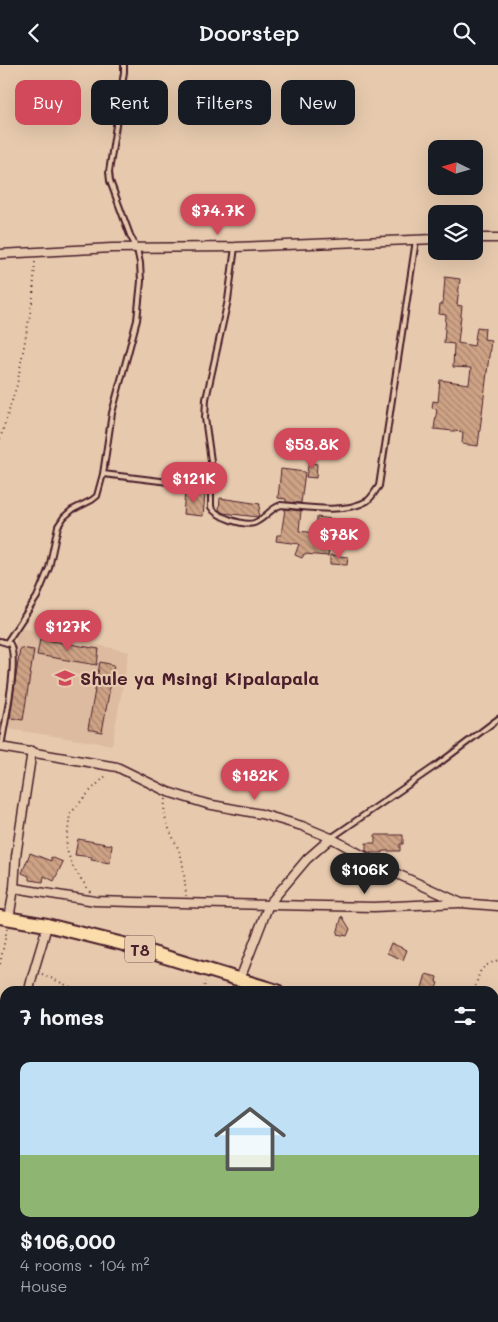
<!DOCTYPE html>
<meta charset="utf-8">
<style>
:root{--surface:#171b24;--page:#242831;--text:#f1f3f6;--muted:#9ea1a6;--line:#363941;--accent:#d1495b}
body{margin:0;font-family:Mali,sans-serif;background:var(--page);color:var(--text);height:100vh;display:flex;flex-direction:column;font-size:19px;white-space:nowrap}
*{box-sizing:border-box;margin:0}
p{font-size:16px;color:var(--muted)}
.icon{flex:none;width:28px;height:28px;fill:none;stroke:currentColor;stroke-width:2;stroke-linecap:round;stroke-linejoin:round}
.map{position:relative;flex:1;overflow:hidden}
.drawer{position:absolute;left:0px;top:921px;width:499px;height:336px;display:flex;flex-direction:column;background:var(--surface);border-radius:15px 15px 0 0;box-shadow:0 5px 20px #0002}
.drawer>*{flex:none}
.banner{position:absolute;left:15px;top:15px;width:469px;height:45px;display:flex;gap:10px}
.needle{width:32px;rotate:275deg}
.tools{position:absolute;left:428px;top:75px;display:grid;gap:10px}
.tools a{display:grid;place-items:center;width:55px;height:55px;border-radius:10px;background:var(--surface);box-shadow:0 5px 20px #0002;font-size:25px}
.price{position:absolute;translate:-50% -42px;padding:0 11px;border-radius:18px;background:var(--accent);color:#fff;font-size:16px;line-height:32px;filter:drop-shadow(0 1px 2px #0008)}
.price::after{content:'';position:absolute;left:50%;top:30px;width:15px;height:11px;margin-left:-8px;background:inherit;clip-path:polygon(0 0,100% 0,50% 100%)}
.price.on{background:#222;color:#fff}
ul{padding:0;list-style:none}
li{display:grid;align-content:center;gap:10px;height:265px;padding:0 20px}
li+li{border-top:1px solid var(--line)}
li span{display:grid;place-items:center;height:155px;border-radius:10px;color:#555}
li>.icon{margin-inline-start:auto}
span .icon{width:90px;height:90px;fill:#fffc;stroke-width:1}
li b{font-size:21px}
h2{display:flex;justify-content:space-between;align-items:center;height:60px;padding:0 20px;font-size:21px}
.tag{padding:0 18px;border-radius:10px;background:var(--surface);box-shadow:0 5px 20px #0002;font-size:18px;line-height:45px}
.tag.on{background:var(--accent);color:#fff}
header{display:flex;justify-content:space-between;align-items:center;height:65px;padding:0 20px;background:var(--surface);font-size:22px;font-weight:600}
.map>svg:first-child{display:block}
</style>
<header><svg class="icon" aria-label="back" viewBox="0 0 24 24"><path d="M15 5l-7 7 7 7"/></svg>Doorstep<svg class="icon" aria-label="search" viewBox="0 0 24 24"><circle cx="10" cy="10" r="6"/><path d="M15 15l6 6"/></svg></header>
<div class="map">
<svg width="498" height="1257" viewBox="0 0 498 1257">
<defs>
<pattern id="building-back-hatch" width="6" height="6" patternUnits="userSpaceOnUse" patternTransform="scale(1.25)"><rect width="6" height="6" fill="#cea385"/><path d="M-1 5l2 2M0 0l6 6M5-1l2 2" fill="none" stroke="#a9846d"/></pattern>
</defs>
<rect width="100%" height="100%" fill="#e7caae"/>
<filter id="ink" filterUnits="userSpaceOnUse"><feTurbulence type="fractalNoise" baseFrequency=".02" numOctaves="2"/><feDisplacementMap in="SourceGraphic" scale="10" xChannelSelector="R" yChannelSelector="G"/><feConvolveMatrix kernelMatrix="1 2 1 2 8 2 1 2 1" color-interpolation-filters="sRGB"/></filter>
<g filter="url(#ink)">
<path fill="#ddbba0" d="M18,562L129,587L112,680L1,663Z"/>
<g fill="url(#building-back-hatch)" stroke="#4a1f2b">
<path d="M445,212L460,214L457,240L462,241L458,278L474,281L477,262L485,263L484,274L491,275L478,381L462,379L463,367L434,364L437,344L432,343L433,336L438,337L440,315L469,319L471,303L453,302L454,279L444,278L446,250L439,249L440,239H443Z"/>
<path d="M309,397L317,399L316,413L306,412Z"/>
<path d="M281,404L305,407L301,438L286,437V434L278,433Z"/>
<path d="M185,427L205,429L203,451L183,449Z"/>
<path d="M220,433L260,439L258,452L223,448L219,445Z"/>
<path d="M285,444L301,446L299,466L316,468L317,452L333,454L328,491L304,489L302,493L295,490L299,479L276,476L277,470H281Z"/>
<path d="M330,490L348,492L347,500L330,499Z"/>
<path d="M40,574L99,584L97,600L37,590Z"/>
<path d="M20,583L34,585L23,655L10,653Z"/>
<path d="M100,597L114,600L102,667L88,664Z"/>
<path d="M375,770H403V779H400V786H383V788H371L366,786V778H375Z"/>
<path d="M78,774L112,780L110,798L91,795L92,792L75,790Z"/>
<path d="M30,788L51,796V792L63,797L54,816L44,811L43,817L29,815V811L22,808Z"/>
<path d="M342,851L350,864L347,871L337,869Z"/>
<path d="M391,878L407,885L403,895L387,888Z"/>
<path d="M426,909L437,912L436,917L438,918L435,926H421Z"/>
</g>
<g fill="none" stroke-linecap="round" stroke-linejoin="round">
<defs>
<g id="service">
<path d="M235,182L228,235L206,334L205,353L211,396V442C216,452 244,461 254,458C265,454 269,444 281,440C305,442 345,449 367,436C372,433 375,426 379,421L416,175"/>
<path d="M103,409L210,422"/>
<path d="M0,576L10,579C19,596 4,661 1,682"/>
<path d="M7,577L37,532L49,503L58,461L64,452L72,445L92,435L97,431L103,409L112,348L137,255L141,216L140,198L137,184L130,170L110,116L109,107L124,7V0"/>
<path d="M331,773L437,700L498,654"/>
</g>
<g id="minor">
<path d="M474,173H498"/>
<path d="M0,189L112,183L235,182L436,174"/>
<path d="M0,682L117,702L168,727L207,739L261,749L302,761L331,773L395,808L461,838L498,841"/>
<path d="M14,823L95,836L133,837L374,842L459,838"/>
<path d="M9,854L14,823L16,791L32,686"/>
<path d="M240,914L269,839L307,794L331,773"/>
<path d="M29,926C33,904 42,882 47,860"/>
<path d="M0,1008L5,1009"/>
<path d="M494,1031L498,1025"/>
<path d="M0,1036L5,1021"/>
<path d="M0,1079L5,1082"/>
<path d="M0,1131L5,1132"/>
<path d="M0,1198L5,1192"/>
<path d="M0,1204L5,1206"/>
<path d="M71,1252L76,1257"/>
<path d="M298,1252L306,1257"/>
<path d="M178,1257L180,1252"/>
<path d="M275,1257L277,1252"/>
<path d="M339,1257L340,1252"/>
<path d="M437,1257V1252"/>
</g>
<g id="trunk">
<path d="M0,852L47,860L123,879L277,926"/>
<path d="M494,1012L498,1014"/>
</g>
</defs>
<use href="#service" stroke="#4a1f2b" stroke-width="8"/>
<use href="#minor" stroke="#4a1f2b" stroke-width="11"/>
<use href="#trunk" stroke="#4a1f2b" stroke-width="16"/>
<g stroke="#4a1f2b" stroke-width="2" stroke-dasharray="1 4" stroke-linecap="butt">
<path d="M0,374L17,320L33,232L35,196"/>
<path d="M166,734C159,756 177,774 182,795C184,806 185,819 186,831"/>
<path d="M90,827L73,802L66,783L70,749L92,724L108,709"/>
<path d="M0,899L7,864"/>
<path d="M42,909L79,926"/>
<path d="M204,926L205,916"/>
<path d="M474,926C481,906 476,904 498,895"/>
<path d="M494,1052L498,1054"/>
<path d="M494,1241L498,1233"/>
<path d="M487,1257L488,1252"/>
</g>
<use href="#service" stroke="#e7caae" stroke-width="4"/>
<use href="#minor" stroke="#e7caae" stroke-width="8"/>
<use href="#trunk" stroke="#fbddab" stroke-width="12"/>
</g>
</g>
<defs>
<symbol id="school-bare" viewBox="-9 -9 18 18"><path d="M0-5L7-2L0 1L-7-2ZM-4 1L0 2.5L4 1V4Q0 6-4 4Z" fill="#d1495b" stroke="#e7caae" stroke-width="2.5" paint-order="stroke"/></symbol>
</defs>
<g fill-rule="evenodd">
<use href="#school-bare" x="51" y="599" width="28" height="28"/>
</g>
<g text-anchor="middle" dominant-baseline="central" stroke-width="4.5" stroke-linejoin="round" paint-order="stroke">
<rect fill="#e7caae" stroke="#795252" stroke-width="1" x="125" y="870.5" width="30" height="27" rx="4"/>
<g font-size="16" font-weight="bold" fill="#4a1f2b">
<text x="140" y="884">T8</text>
</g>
<g font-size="18" font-weight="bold" fill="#4a1f2b" stroke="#e7caae" text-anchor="start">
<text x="80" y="613">Shule ya Msingi Kipalapala</text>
</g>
</g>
</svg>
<div class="tools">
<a><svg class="needle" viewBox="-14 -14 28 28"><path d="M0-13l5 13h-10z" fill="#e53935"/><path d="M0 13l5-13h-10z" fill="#9ea1a6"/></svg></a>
<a><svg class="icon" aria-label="layers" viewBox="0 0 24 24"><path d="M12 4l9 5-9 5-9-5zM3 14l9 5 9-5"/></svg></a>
</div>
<b class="price" style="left:218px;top:171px">$74.7K</b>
<b class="price" style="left:312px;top:405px">$53.8K</b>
<b class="price" style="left:194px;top:439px">$121K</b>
<b class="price" style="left:339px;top:495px">$78K</b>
<b class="price" style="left:68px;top:587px">$127K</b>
<b class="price" style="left:255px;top:736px">$182K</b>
<b class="price on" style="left:365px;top:830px">$106K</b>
<div class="banner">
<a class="tag on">Buy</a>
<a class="tag">Rent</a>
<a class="tag">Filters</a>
<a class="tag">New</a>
</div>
<section class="drawer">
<h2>7 homes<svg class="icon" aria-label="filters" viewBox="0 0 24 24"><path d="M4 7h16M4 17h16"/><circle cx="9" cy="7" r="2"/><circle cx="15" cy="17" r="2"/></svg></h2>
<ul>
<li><span style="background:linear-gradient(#bfe0f5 60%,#8fb573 0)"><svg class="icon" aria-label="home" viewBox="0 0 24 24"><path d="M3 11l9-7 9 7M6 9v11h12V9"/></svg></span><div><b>$106,000</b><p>4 rooms · 104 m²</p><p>House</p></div></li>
</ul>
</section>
</div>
